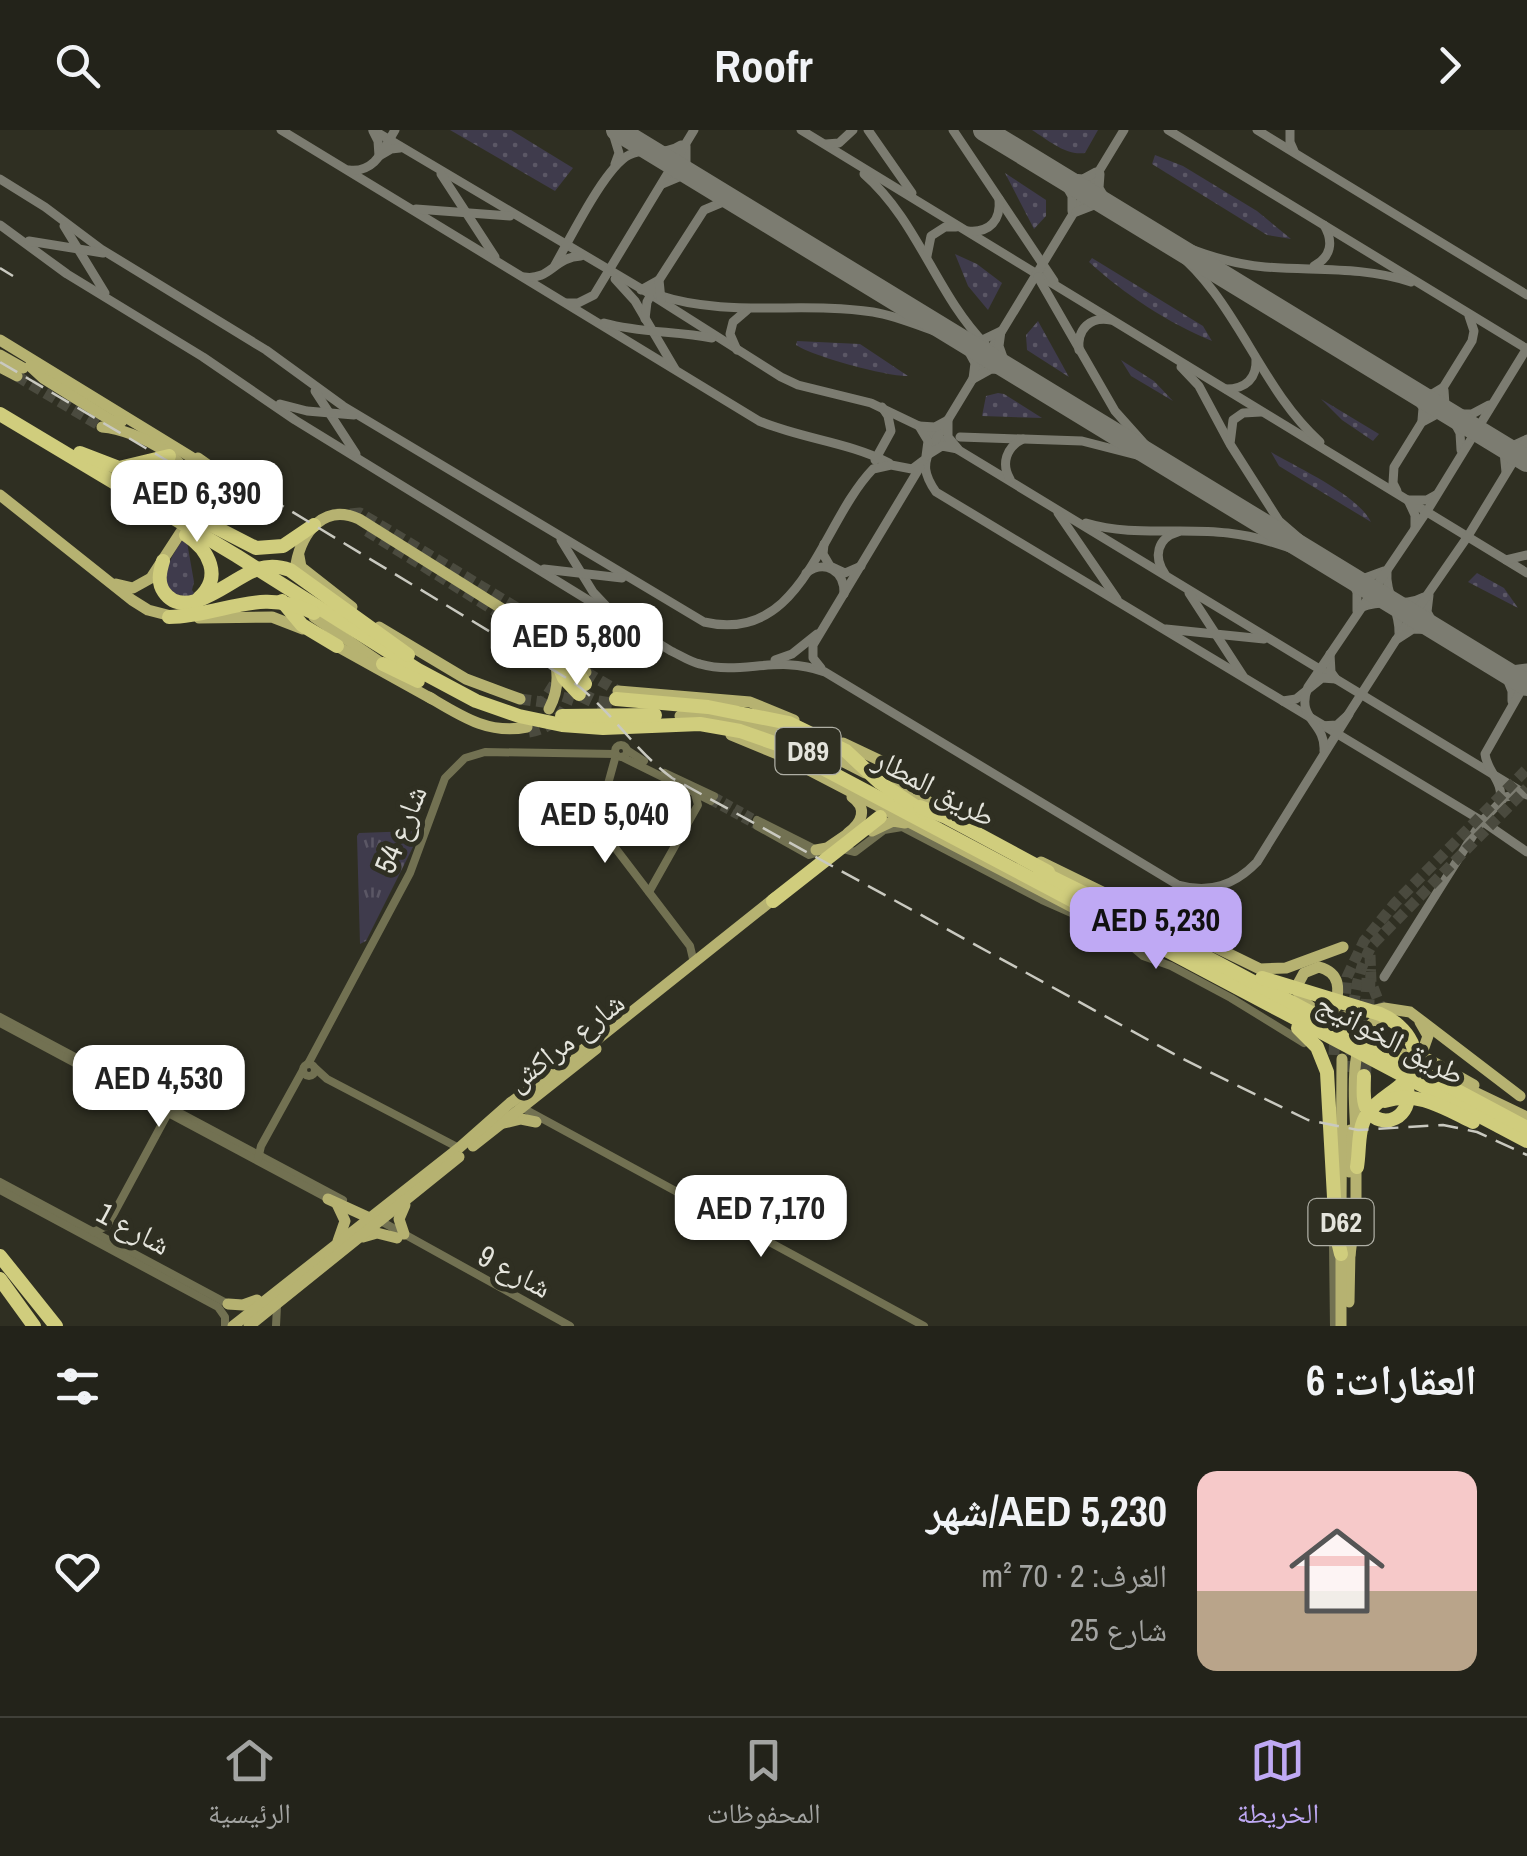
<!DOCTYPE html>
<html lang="ar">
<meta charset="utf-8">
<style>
:root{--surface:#23231a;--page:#2f2f27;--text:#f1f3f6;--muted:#a3a4a2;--line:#404039;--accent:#bfa9f4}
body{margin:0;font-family:"Archivo Narrow","Noto Naskh Arabic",sans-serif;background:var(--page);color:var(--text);direction:rtl;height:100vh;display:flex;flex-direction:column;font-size:38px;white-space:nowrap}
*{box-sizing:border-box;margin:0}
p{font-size:32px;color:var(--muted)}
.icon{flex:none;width:55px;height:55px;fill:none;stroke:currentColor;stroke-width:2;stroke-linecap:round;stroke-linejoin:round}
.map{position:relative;height:1196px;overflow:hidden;direction:ltr}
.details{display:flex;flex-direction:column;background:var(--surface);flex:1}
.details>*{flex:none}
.price{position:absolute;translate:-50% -85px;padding:0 22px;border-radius:20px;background:#fff;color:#222;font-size:32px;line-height:65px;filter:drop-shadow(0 2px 5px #0008)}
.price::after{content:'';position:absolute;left:50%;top:60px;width:30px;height:22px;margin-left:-15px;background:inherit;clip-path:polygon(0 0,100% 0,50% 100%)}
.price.selected{background:var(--accent);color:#111}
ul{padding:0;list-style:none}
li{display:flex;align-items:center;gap:30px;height:250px;padding:0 50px}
li span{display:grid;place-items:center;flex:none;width:280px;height:200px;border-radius:20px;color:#555}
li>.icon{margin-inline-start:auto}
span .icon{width:120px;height:120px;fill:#fffc;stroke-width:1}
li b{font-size:42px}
h2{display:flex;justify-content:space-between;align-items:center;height:120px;padding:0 50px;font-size:42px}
header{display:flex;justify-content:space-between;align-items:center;height:130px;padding:0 50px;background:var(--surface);font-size:45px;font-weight:800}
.tabs{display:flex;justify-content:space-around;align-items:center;height:140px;border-top:2px solid var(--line);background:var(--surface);font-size:28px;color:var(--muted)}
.tabs a{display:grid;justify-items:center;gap:5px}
.tabs .selected{color:var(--accent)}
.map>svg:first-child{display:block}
</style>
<header><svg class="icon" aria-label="forward" viewBox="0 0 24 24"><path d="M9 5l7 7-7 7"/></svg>Roofr<svg class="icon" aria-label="search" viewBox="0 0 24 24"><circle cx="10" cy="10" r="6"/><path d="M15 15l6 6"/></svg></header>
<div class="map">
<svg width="1527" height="1196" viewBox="0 0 1527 1196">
<defs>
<pattern id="grass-dots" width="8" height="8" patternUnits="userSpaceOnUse" patternTransform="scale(2.5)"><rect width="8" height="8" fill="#3f3b4c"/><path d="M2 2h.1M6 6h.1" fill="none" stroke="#5b5765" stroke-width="1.8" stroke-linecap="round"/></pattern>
<pattern id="park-tufts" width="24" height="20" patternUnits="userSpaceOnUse" patternTransform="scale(2.5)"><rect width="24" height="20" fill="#3f3b4c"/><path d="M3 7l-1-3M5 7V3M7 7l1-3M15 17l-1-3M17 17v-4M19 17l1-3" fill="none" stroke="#5b5765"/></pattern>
</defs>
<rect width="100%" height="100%" fill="#2f2f22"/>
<g fill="url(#grass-dots)">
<path d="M450,0H511L573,38L555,61Z"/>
<path d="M1032,0H1098L1085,23C1066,26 1048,10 1032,0Z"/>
<path d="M1155,25L1183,36L1257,81L1291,109L1267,105L1152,34Z"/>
<path d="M1005,43L1046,70V86L1034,99Z"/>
<path d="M955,124L977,134L1002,153L988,180L968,156Z"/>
<path d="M1092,128L1203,196L1212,211C1168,193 1124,164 1089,132Z"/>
<path d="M1038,191L1069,247L1027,220L1026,205Z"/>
<path d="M797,211L860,214L908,246C889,247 814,227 796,215Z"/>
<path d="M1121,230L1154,251L1173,271L1131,246Z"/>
<path d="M998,263L1004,264L1042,288L982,286L986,266Z"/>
<path d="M1321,269L1379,304L1373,311L1342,290Z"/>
<path d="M1271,322C1298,338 1358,365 1371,392L1279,336Z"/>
<path d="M183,410L187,412L194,452L192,460L196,466C152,470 165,432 183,410Z"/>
<path d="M1477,443L1504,458L1518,478L1468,452Z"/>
</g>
<path fill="url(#park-tufts)" d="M414,701L418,707L366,811L360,814L357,706L359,703Z"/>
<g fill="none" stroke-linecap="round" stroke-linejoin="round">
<g stroke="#7c7c71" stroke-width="9">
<path d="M281,0L759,291C802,309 848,312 889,333"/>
<path d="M373,0L650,164L781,247L798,255L871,273L919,296L1527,665"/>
<path d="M612,0L619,23L615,34"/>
<path d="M801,0L1527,443"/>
<path d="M868,0L912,63"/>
<path d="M953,0L1054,151"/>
<path d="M1124,0L932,316C922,334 924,345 936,362L1482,691L1527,722"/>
<path d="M1168,0L1527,219"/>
<path d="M1257,0L1527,165"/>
<path d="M1290,0V12L1294,21"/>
<path d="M373,1L378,11L379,26L391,19L400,18"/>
<path d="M826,14L839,13L853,0"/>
<path d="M349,40C375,43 383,20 395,0"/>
<path d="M441,44L495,127"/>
<path d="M864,44C918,91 936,164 985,214"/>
<path d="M1061,47L1083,49L1096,42"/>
<path d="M1061,47L1072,66V81"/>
<path d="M0,49L45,77L101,119L266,220L343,276L704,492C803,515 820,394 873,339L891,335L912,339L924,330"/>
<path d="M662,54L681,46H693L686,33V16"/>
<path d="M416,79L510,86"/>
<path d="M1076,82L1094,75L1111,78L1099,58L1100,44"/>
<path d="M0,95L67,144L203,227L295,290L671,521C680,525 690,532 700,534C743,546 776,524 825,542L1178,755C1210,764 1235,755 1257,732L1349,584L1337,595L1320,596"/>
<path d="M64,96L105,163"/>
<path d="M1147,100C1185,118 1222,133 1265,137C1315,141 1362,136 1411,152"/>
<path d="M968,101C990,103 1001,90 999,69"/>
<path d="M29,111L103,123"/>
<path d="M1165,113C1237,165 1256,254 1320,312"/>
<path d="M927,126L931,106L945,97H956"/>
<path d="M555,135C570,109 605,37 629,25C646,16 664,27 681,15"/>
<path d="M1314,136C1331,127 1334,112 1324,95"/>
<path d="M524,147C550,151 554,127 581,126"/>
<path d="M1038,147L1115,281L1149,319L1178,342"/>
<path d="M615,149L635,171L675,239"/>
<path d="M641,160L659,150L647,172L645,189"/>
<path d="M658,165C727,188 802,171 873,182C909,188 941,207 976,213L1001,201L999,216L1005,233"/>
<path d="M661,170L659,150L704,80L723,72L746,78"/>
<path d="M567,173H578L594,165L694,0"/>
<path d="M604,193C640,203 676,201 712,208"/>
<path d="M963,211L975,233L973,249L991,239L1009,240"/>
<path d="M737,220L730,204L733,192L747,180"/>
<path d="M1079,220C1077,199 1090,186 1111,190"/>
<path d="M1003,232L1024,248"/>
<path d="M1181,237L1199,256L1229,312"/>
<path d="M1226,259C1246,259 1257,248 1256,229"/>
<path d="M315,261L356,324"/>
<path d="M280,274L307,281L354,285"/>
<path d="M1261,282L1243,283L1233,290L1230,314L1279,391L1315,422"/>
<path d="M1452,284H1472L1489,275"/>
<path d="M1452,288L1460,303L1461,320"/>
<path d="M948,290V307L958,319L942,316L926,326L928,311L919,296L935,297Z"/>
<path d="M1422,290L1423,278L1414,263L1432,264L1442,258"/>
<path d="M1424,291L1437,284L1457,289L1445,275L1444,260"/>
<path d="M960,307L1082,311L1160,331"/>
<path d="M875,330L891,301L888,286L882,277"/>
<path d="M1506,342L1504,322L1498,314L1512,316L1525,310"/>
<path d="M1010,349C1001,334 1006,317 1023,309"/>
<path d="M1397,361L1393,353L1394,337L1472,211L1474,201L1469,186"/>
<path d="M1058,383L1117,469"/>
<path d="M1086,393C1132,407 1181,397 1228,403C1265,407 1299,420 1333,436"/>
<path d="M1415,398V385L1408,370H1427L1436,365"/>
<path d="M561,410L593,462L609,479"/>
<path d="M824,414L823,424L830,436L845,443L861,436"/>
<path d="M1506,430L1527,425"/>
<path d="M544,439L622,448"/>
<path d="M1387,441C1385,464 1400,480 1399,503"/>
<path d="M806,443C825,429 845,441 844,464"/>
<path d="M1165,444C1153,427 1157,408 1178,402"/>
<path d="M1189,463L1243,546"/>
<path d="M1429,465L1427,482L1437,500"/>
<path d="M1362,477C1383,468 1404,478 1424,467"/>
<path d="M1357,481V462L1349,446L1365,448L1384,441"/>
<path d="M1166,499L1264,509"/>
<path d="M1396,510L1468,406L1527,309"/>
<path d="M775,530L792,524L817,504"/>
<path d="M821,538L813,528V515L920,337"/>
<path d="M1283,571L1296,569L1322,548L1336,549L1331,542L1330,524"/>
<path d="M1512,571V561L1504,541L1527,538"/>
<path d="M1346,588L1396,510L1413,499L1437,500"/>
<path d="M1324,621C1326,591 1295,590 1308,557L1427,381L1527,218"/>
<path d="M1500,671C1504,651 1487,642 1485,624L1527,550"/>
<path d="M1384,847L1482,691L1505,667L1523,664"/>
</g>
<g stroke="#7c7c71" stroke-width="22">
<path d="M617,0L1527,555"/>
<path d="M984,0L1527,331"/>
</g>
<g stroke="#4a4a3e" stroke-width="8" stroke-dasharray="8 4" stroke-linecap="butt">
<path d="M714,666L757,690"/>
<path d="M711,671L757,696"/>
</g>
<g stroke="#4a4a3e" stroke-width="11" stroke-dasharray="11 5.5" stroke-linecap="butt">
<path d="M17,246L102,297"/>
<path d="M350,384L360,383L542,493"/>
<path d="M367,401L516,494L531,498"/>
<path d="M586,542L618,561"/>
<path d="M520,569L543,572L555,553"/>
<path d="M529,602C557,598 571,577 571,549"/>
<path d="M1370,825L1371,852L1383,883"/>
<path d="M1344,880L1347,847L1364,811L1396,772L1527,639"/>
<path d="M1334,925L1335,902"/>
<path d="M1350,942C1353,897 1349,855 1372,815L1527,658"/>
</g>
<g stroke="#4a4a3e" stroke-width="14" stroke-dasharray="14 7" stroke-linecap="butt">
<path d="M579,564L596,572L614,575"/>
<path d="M1364,946L1369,839"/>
</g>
<g stroke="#727152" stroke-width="8">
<circle cx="621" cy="621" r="6"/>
<path d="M627,620L644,631"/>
<path d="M616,625L597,694L690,816L694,833"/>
<path d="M622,627L711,671"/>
<path d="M665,643L714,666"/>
<path d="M757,690L815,719L816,723L809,725L757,696"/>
<path d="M847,720L855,722L884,700L902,697L1042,770L1119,804"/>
<path d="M649,762L698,675L695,664"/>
<path d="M1116,803L1143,826L1171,836L1231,868L1304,913"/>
<path d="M0,887L343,1070"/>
<path d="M0,893L329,1069"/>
<path d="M308,934L410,743L445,648L465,628L485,622L615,624"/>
<circle cx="309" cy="940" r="6"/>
<path d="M315,938L327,949L459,1018"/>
<path d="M519,976L924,1196"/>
<path d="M258,1029L261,1016L303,940"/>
<path d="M0,1052L230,1175"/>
<path d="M0,1060L218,1177L225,1187V1196"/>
<path d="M377,1089L570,1196"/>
<path d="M93,1102L107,1096L168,983"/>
<path d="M1333,1116L1334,1196"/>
<path d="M276,1196L277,1176"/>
</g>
<g stroke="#b6b271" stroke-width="11">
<path d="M0,210L191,327C206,338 208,351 203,368L151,448L133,458L116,454"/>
<path d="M0,225L23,238"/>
<path d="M30,236L43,248L112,291H122"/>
<path d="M0,237L17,246"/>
<path d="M102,297C137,300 201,332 197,373"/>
<path d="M198,328L215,340L221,348L208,376L212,394"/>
<path d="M0,365L132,470L148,480L175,487"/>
<path d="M299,426L301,437L352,477"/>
<path d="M296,434C302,402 324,373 359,389L539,502C558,522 563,553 549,579"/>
<path d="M314,487L390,539"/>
<path d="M199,488L272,487L303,499"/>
<path d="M542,493L564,510L586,542"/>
<path d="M379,497L466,549L520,569"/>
<path d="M333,514L432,569"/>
<path d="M618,561L750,572L794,590"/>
<path d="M429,567C461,586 489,605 527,597"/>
<path d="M680,586C747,582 808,613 865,643"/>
<path d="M731,605L782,626L1076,779"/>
<path d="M843,613L898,639L919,667"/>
<path d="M891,653L977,696"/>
<path d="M872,701L893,691L905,693"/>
<path d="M848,703C862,693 868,678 852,667"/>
<path d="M816,720L827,718L846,705"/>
<path d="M1041,732L1260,839L1286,838L1343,817"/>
<path d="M1312,878L1299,867L1298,854L1304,843L1319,837C1341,843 1339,859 1336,877"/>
<path d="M1325,891L1384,878L1410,882L1520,966"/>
<path d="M1390,920L1412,927L1422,923L1428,906L1420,892"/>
<path d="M1428,929L1474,955"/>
<path d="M1462,956L1527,987"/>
<path d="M504,993L521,989L536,992"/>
<path d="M1356,1006C1355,970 1344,897 1388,884"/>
<path d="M473,1016L596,919"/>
<path d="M1349,1042L1350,1000"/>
<path d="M328,1069L374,1090"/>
<path d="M337,1074L345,1091L338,1111"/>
<path d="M1341,1079L1342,929"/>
<path d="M404,1104L399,1089L405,1075"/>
<path d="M363,1107L377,1103L397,1108"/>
<path d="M1350,1125L1356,1077V1030"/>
<path d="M1349,1172L1350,1120"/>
<path d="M228,1174L243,1175L257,1170"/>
<path d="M233,1196L459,1018L510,973L599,908L776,767"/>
<path d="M249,1196L459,1027"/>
<path d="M1341,1196V1118"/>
</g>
<g stroke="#d0cd7d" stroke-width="14">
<path d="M0,284L237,426L418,540L476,571L519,586L562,595L603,598L700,594L740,601L777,614L1527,1011"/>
<path d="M80,323L119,338L169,326"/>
<path d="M141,359L256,418L283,416L314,395"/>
<path d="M186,405C209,420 223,447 199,468"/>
<path d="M163,431C160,441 157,452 164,462C186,494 234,446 258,439C270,435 279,436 290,440L408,525"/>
<path d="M282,471L302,495L337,516"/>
<path d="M169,487C224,486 259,456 314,483"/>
<path d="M566,526L585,554"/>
<path d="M555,527L564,548L579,564"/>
<path d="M383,534L418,551"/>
<path d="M616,569L708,577L789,593L846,621L879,652L925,683"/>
<path d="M562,586L655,585"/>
<path d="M920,677L946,687L1048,742"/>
<path d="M1041,742L1124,783L1527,998"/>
<path d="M773,771L880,687"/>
<path d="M1262,848L1380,884C1407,895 1429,926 1404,952C1393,963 1377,970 1368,983C1357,998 1360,1020 1357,1037"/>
<path d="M1298,898L1317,917L1327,942L1336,1103L1341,1124"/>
<path d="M1364,946C1364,956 1362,970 1367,979C1382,1003 1414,986 1407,959"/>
<path d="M1385,971C1417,960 1444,978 1473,992"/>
<path d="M0,1126L56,1196"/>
<path d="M0,1149L34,1196"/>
</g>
<g stroke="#c9c9c0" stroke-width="2.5" stroke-dasharray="20 10" stroke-linecap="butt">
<path d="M0,138L13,146"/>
<path d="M0,232L171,333L235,353L271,369L573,552C610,579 634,620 672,648L1183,929L1308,990L1358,1000L1443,995L1477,1002L1527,1025"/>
</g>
</g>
<g text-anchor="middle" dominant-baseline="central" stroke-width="10" stroke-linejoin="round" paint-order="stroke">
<g fill="#2f2f22" stroke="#aeaea4" stroke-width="2.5">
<rect x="775.5" y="598" width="65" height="46" rx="8"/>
<rect x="1308.5" y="1069" width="65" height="46" rx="8"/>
</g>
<g font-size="28" font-weight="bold" fill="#e4e4dc">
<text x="808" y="621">D89</text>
<text x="1341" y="1092">D62</text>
</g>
<g font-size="30" fill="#e4e4dc" stroke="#2f2f22">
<text transform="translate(935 657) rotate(28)">طريق المطار</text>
<text transform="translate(400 699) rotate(-68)">شارع 54</text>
<text transform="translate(1391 908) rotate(28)">طريق الخوانيج</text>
<text transform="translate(565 911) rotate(-38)">شارع مراكش</text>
<text transform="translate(134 1098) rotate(28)">شارع 1</text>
<text transform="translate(515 1141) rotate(28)">شارع 9</text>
</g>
</g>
</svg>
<b class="price" style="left:197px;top:415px">AED 6,390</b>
<b class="price" style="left:577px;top:558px">AED 5,800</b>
<b class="price" style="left:605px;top:736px">AED 5,040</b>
<b class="price selected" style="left:1156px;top:842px">AED 5,230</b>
<b class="price" style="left:159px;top:1000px">AED 4,530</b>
<b class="price" style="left:761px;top:1130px">AED 7,170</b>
</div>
<section class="details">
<h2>العقارات: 6<svg class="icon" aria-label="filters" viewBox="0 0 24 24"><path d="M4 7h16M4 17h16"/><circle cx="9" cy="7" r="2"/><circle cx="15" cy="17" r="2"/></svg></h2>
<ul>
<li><span style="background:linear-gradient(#f6c9c9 60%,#b9a48a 0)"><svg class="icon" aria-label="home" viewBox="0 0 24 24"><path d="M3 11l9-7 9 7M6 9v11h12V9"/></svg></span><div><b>AED 5,230/شهر</b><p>الغرف: 2 · 70 m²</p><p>شارع 25</p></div><svg class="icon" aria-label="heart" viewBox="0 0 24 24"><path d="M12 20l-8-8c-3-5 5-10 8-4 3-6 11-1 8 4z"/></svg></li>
</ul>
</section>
<nav class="tabs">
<a class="selected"><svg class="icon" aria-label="map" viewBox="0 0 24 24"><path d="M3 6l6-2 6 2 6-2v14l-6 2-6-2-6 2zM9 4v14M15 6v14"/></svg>الخريطة</a>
<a><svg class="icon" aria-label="saved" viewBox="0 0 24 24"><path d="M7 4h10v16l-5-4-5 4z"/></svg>المحفوظات</a>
<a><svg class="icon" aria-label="home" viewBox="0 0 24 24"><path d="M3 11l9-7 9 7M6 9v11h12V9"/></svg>الرئيسية</a>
</nav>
